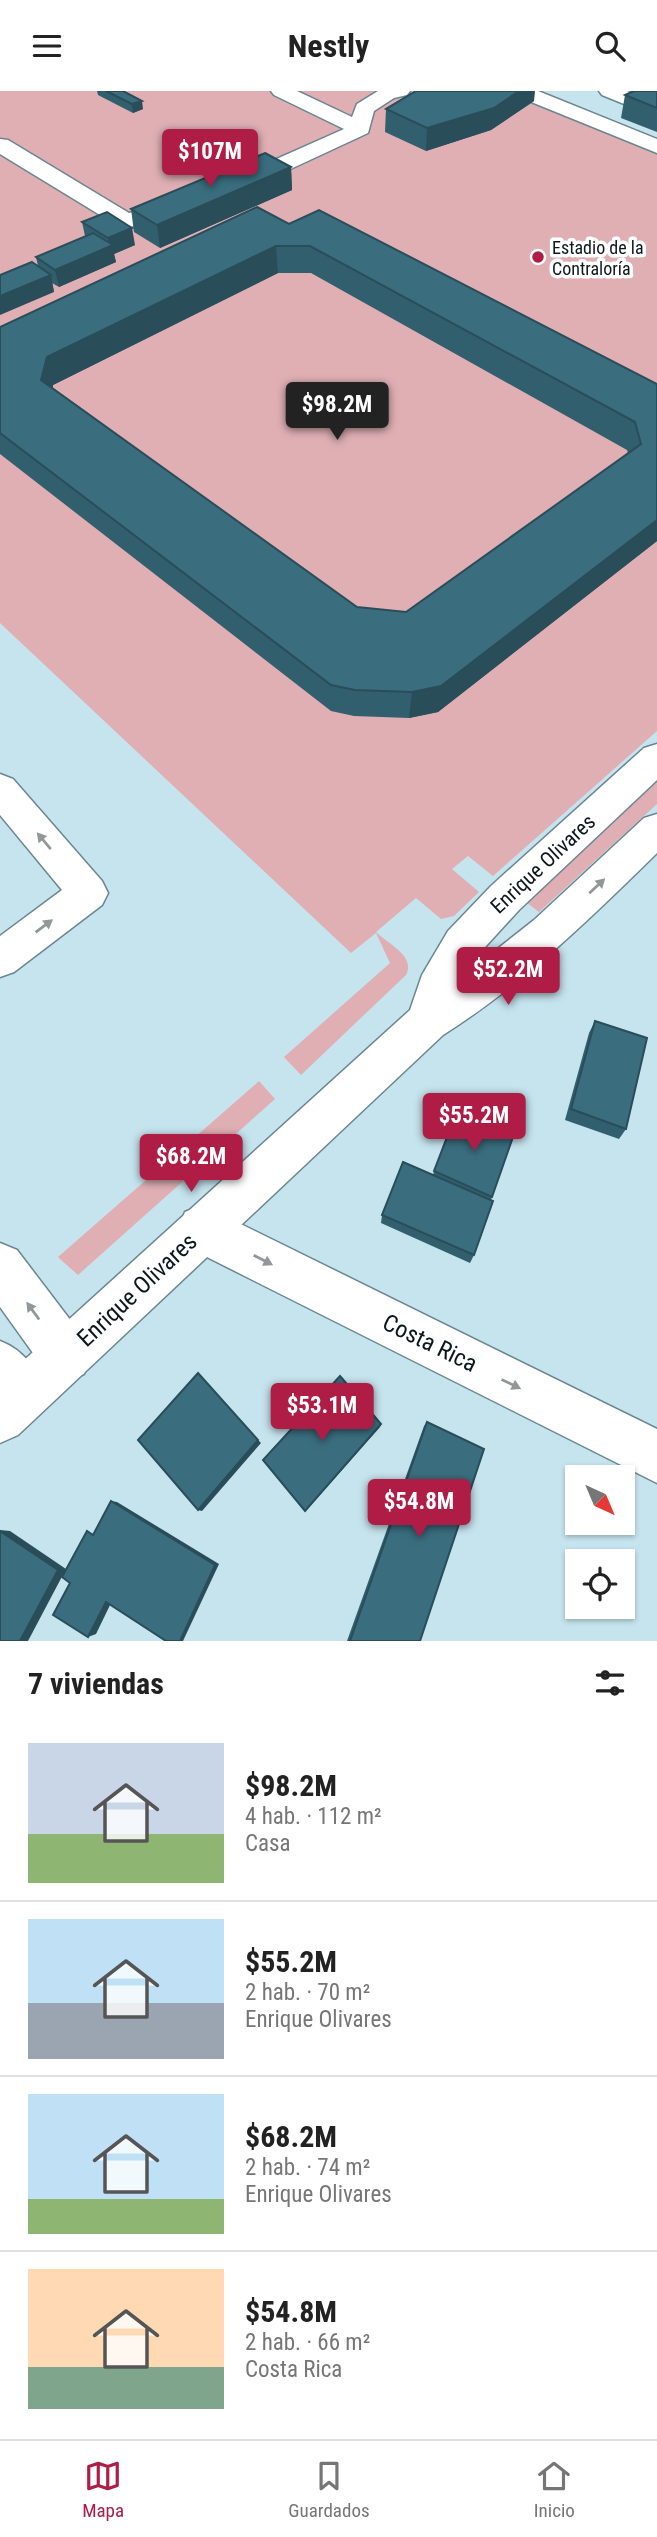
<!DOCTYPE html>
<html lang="es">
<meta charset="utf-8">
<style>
:root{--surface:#fff;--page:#f2f2f2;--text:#222;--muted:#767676;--line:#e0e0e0;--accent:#af1c45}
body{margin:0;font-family:"Roboto Condensed",sans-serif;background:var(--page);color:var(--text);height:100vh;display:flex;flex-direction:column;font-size:26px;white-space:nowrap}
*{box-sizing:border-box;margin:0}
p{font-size:23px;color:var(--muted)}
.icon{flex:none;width:38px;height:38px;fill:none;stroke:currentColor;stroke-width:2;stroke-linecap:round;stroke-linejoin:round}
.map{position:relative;height:1550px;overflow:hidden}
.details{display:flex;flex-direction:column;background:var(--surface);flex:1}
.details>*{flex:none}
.needle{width:46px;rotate:136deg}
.tools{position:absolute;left:565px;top:1374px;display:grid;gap:14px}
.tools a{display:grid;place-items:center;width:70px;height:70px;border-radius:0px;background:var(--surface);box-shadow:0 2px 5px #0004;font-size:35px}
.price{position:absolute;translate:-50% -60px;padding:0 16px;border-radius:7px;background:var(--accent);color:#fff;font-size:23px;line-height:46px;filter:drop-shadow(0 2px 4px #0008)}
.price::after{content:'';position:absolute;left:50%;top:42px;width:21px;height:16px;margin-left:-10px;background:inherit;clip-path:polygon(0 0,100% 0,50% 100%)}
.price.current{background:#222;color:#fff}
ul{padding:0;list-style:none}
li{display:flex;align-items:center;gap:21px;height:175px;padding:0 28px}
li+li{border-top:2px solid var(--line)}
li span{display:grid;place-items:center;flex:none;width:196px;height:140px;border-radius:0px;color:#555}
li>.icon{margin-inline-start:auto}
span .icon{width:84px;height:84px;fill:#fffc;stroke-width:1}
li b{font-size:30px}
h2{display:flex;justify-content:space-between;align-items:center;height:84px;padding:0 28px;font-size:30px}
header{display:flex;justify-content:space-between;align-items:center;height:91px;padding:0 28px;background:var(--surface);font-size:32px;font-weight:700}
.tabs{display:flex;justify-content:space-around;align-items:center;height:98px;border-top:2px solid var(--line);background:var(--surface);font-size:19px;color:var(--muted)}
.tabs a{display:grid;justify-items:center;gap:4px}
.tabs .current{color:var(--accent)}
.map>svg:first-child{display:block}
</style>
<header><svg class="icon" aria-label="menu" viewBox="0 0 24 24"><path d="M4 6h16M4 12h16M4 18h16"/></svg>Nestly<svg class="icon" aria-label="search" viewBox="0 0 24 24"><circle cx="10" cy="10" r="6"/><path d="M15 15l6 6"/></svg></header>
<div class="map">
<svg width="657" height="1550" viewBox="0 0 657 1550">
<rect width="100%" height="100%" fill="#c6e4ee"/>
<g fill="#dfafb4">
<path d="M0,0H542L657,47V640L493,785L468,765L452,778L479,801L454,825L441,828L416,807L376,841C388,853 416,865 406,884L301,984L284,966L390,872L376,842L351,862L0,532Z"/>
<path d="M657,690V713L539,821L526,811Z"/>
<path d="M259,990L275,1008L78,1184L60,1168L58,1166Z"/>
</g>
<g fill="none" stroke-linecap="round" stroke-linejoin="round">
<defs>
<g id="minor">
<path d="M271,0H297L352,26L357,13L378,0H410L407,4L394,7L374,20L368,42L243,100H227L224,95L227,90L344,38L274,4Z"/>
<path d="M511,0H538L657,48V62L514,4Z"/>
<path d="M599,0H627L644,7H657V19L634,17L602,4Z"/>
<path d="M0,48L8,49L129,122L183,109L191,111L194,116L191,121L126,137L118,135L0,63Z"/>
<path d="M0,683L13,688L102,790L108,802L102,814L14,881L0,886V845L62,799L0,724Z"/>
<path d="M202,1114L657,1338V1392L185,1155L178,1138L185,1121Z"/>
<path d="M0,1152L17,1159L84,1247L91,1265L84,1283L66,1290L48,1283L0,1216Z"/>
<path d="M0,1250C26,1260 37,1280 48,1305L40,1323L22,1331L4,1323L0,1318Z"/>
</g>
<path id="major" d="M657,653V689L519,819L476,866L468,881L534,829L644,727L657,723V762C590,828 523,893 443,944L18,1344L0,1352V1291L410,919L422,884L448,840L491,795L644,657Z"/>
</defs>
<use href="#minor" stroke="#6b8690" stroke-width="3"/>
<use href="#major" stroke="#6b8690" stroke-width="3"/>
<use href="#minor" fill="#fff" fill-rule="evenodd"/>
<use href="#major" fill="#fff" fill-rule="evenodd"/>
</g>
<g fill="#325f6d" fill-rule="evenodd">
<path d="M97,0H123L143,18L133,22L98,4Z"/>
<path d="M657,0V41L621,27L625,4Z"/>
<path d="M534,10L491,39L426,60L385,41L386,18Z"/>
<path d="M291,76L292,99L160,157L134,141L131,118Z"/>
<path d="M82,131L135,154L114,163L116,171L59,196L52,192L54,201L38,175L36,166L85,145Z"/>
<path d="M289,133L657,293V450L438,621L409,627L354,625L331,620L0,363V236ZM278,182H311L627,359L628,362L406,521L357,516L53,297V294Z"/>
<path d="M595,930L626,1038L619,1048L565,1029L589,942Z"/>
<path d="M434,1080L492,1106L474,1164L470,1172L381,1132L382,1124L433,1084Z"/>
<path d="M427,1331L420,1550H347L424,1335Z"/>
</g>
<g fill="#294d59">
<path d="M519,0H535L534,10L491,39L426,60L427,37Z"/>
<path d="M142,10L143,18L133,22L132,13Z"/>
<path d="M291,76L292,99L160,157L157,134Z"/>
<path d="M132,137L135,154L114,163L116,171L59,196L55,179L109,155L108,147Z"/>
<path d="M276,155L278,182L53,294L48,317L41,289L47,266Z"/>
<path d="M51,184L54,201L0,224V205Z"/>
<path d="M657,429V450L438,621L409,627L412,601Z"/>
<path d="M381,1333L380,1336L305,1421V1420Z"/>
<path d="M258,1349L261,1352L202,1420L198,1419Z"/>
<path d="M111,1410L117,1411L219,1473L183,1550H180Z"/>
<path d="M0,1439L10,1440L66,1478L28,1550H20Z"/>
<path d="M112,1510L96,1543L88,1546L106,1511Z"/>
</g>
<g fill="#3a6e7f" stroke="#294d59" stroke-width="2" fill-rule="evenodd">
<path d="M106,0H123L142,10L132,13Z"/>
<path d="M416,0H519L494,17L427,37L386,18Z"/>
<path d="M634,0H657V17L625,4Z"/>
<path d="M265,62L291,76L157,134L131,118Z"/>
<path d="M257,116L289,133L319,119L657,293V429L441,595L412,601L355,599L331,594L0,342V236ZM276,155H310L635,331L641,353L406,521L357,516L41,289L47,266Z"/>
<path d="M107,121L132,137L108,147L82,131Z"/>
<path d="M93,142L113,154L55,179L36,166Z"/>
<path d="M32,171L51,184L0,205V184Z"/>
<path d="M595,930L647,947L626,1038L571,1018Z"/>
<path d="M457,1020L514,1043L492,1106L434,1080Z"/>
<path d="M403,1071L493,1110L474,1164L382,1124Z"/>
<path d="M198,1282L258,1349L198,1419L138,1349Z"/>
<path d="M340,1285L381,1333L305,1420L263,1369Z"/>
<path d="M427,1331L484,1358L420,1550H350Z"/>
<path d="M111,1410L215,1474L180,1550H166L106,1511L88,1546L53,1524L70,1492L62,1486L87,1440L93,1444Z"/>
<path d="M0,1440L58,1479L20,1550H0Z"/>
</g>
<defs><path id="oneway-solid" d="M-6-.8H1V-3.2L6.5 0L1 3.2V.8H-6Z" transform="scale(1.75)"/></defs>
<g fill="#929798">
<use href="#oneway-solid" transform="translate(44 750) rotate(-130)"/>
<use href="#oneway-solid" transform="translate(597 795) rotate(-43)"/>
<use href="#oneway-solid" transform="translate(44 835) rotate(-37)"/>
<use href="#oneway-solid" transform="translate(263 1169) rotate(27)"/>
<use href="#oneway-solid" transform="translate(33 1220) rotate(-126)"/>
<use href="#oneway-solid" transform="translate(511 1293) rotate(26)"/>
</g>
<circle fill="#af1c45" stroke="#fff" stroke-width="2.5" cx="538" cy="166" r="7"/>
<g text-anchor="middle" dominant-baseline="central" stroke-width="7" stroke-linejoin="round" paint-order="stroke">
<g font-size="18" fill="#0c171a" stroke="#fff" text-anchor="start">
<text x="552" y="156">Estadio de la<tspan x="552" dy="21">Contraloría</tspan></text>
</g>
<g font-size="21" fill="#0c171a" stroke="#fff">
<text transform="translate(543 773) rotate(-43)">Enrique Olivares</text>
</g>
<g font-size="24" fill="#0c171a" stroke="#fff">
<text transform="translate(137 1199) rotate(-43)">Enrique Olivares</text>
<text transform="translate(430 1252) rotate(26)">Costa Rica</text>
</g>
</g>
</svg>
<div class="tools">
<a><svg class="needle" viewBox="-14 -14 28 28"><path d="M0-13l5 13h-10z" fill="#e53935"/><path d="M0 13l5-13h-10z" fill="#767676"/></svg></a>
<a><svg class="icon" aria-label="locate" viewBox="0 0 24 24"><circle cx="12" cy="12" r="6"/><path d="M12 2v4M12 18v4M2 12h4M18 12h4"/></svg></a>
</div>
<b class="price" style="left:210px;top:98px">$107M</b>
<b class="price current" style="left:337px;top:351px">$98.2M</b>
<b class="price" style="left:508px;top:916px">$52.2M</b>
<b class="price" style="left:474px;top:1062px">$55.2M</b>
<b class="price" style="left:191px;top:1103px">$68.2M</b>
<b class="price" style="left:322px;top:1352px">$53.1M</b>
<b class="price" style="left:419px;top:1448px">$54.8M</b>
</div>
<section class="details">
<h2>7 viviendas<svg class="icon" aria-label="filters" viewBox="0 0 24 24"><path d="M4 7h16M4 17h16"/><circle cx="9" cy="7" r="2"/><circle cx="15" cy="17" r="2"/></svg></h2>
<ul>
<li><span style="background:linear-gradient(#c9d6e8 65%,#8fb573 0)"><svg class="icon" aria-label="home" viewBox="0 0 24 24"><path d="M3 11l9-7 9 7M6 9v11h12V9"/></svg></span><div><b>$98.2M</b><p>4 hab. · 112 m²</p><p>Casa</p></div></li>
<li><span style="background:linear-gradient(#bfe0f5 60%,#9aa5b1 0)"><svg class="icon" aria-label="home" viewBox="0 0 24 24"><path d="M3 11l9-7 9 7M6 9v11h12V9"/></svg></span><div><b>$55.2M</b><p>2 hab. · 70 m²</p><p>Enrique Olivares</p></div></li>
<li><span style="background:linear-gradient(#bfe0f5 75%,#8fb573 0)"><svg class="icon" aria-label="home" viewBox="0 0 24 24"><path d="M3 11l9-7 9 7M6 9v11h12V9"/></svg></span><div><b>$68.2M</b><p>2 hab. · 74 m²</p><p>Enrique Olivares</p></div></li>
<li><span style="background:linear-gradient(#ffd9b3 70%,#7fa58c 0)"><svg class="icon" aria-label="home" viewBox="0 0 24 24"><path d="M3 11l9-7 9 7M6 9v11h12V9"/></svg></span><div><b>$54.8M</b><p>2 hab. · 66 m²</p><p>Costa Rica</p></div></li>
</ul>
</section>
<nav class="tabs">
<a class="current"><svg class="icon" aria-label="map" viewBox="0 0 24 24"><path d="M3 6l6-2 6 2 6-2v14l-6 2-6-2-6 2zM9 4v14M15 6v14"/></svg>Mapa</a>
<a><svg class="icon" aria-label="saved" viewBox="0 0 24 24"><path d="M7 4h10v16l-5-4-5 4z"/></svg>Guardados</a>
<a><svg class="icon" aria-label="home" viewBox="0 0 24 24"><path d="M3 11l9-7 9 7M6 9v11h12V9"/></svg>Inicio</a>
</nav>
